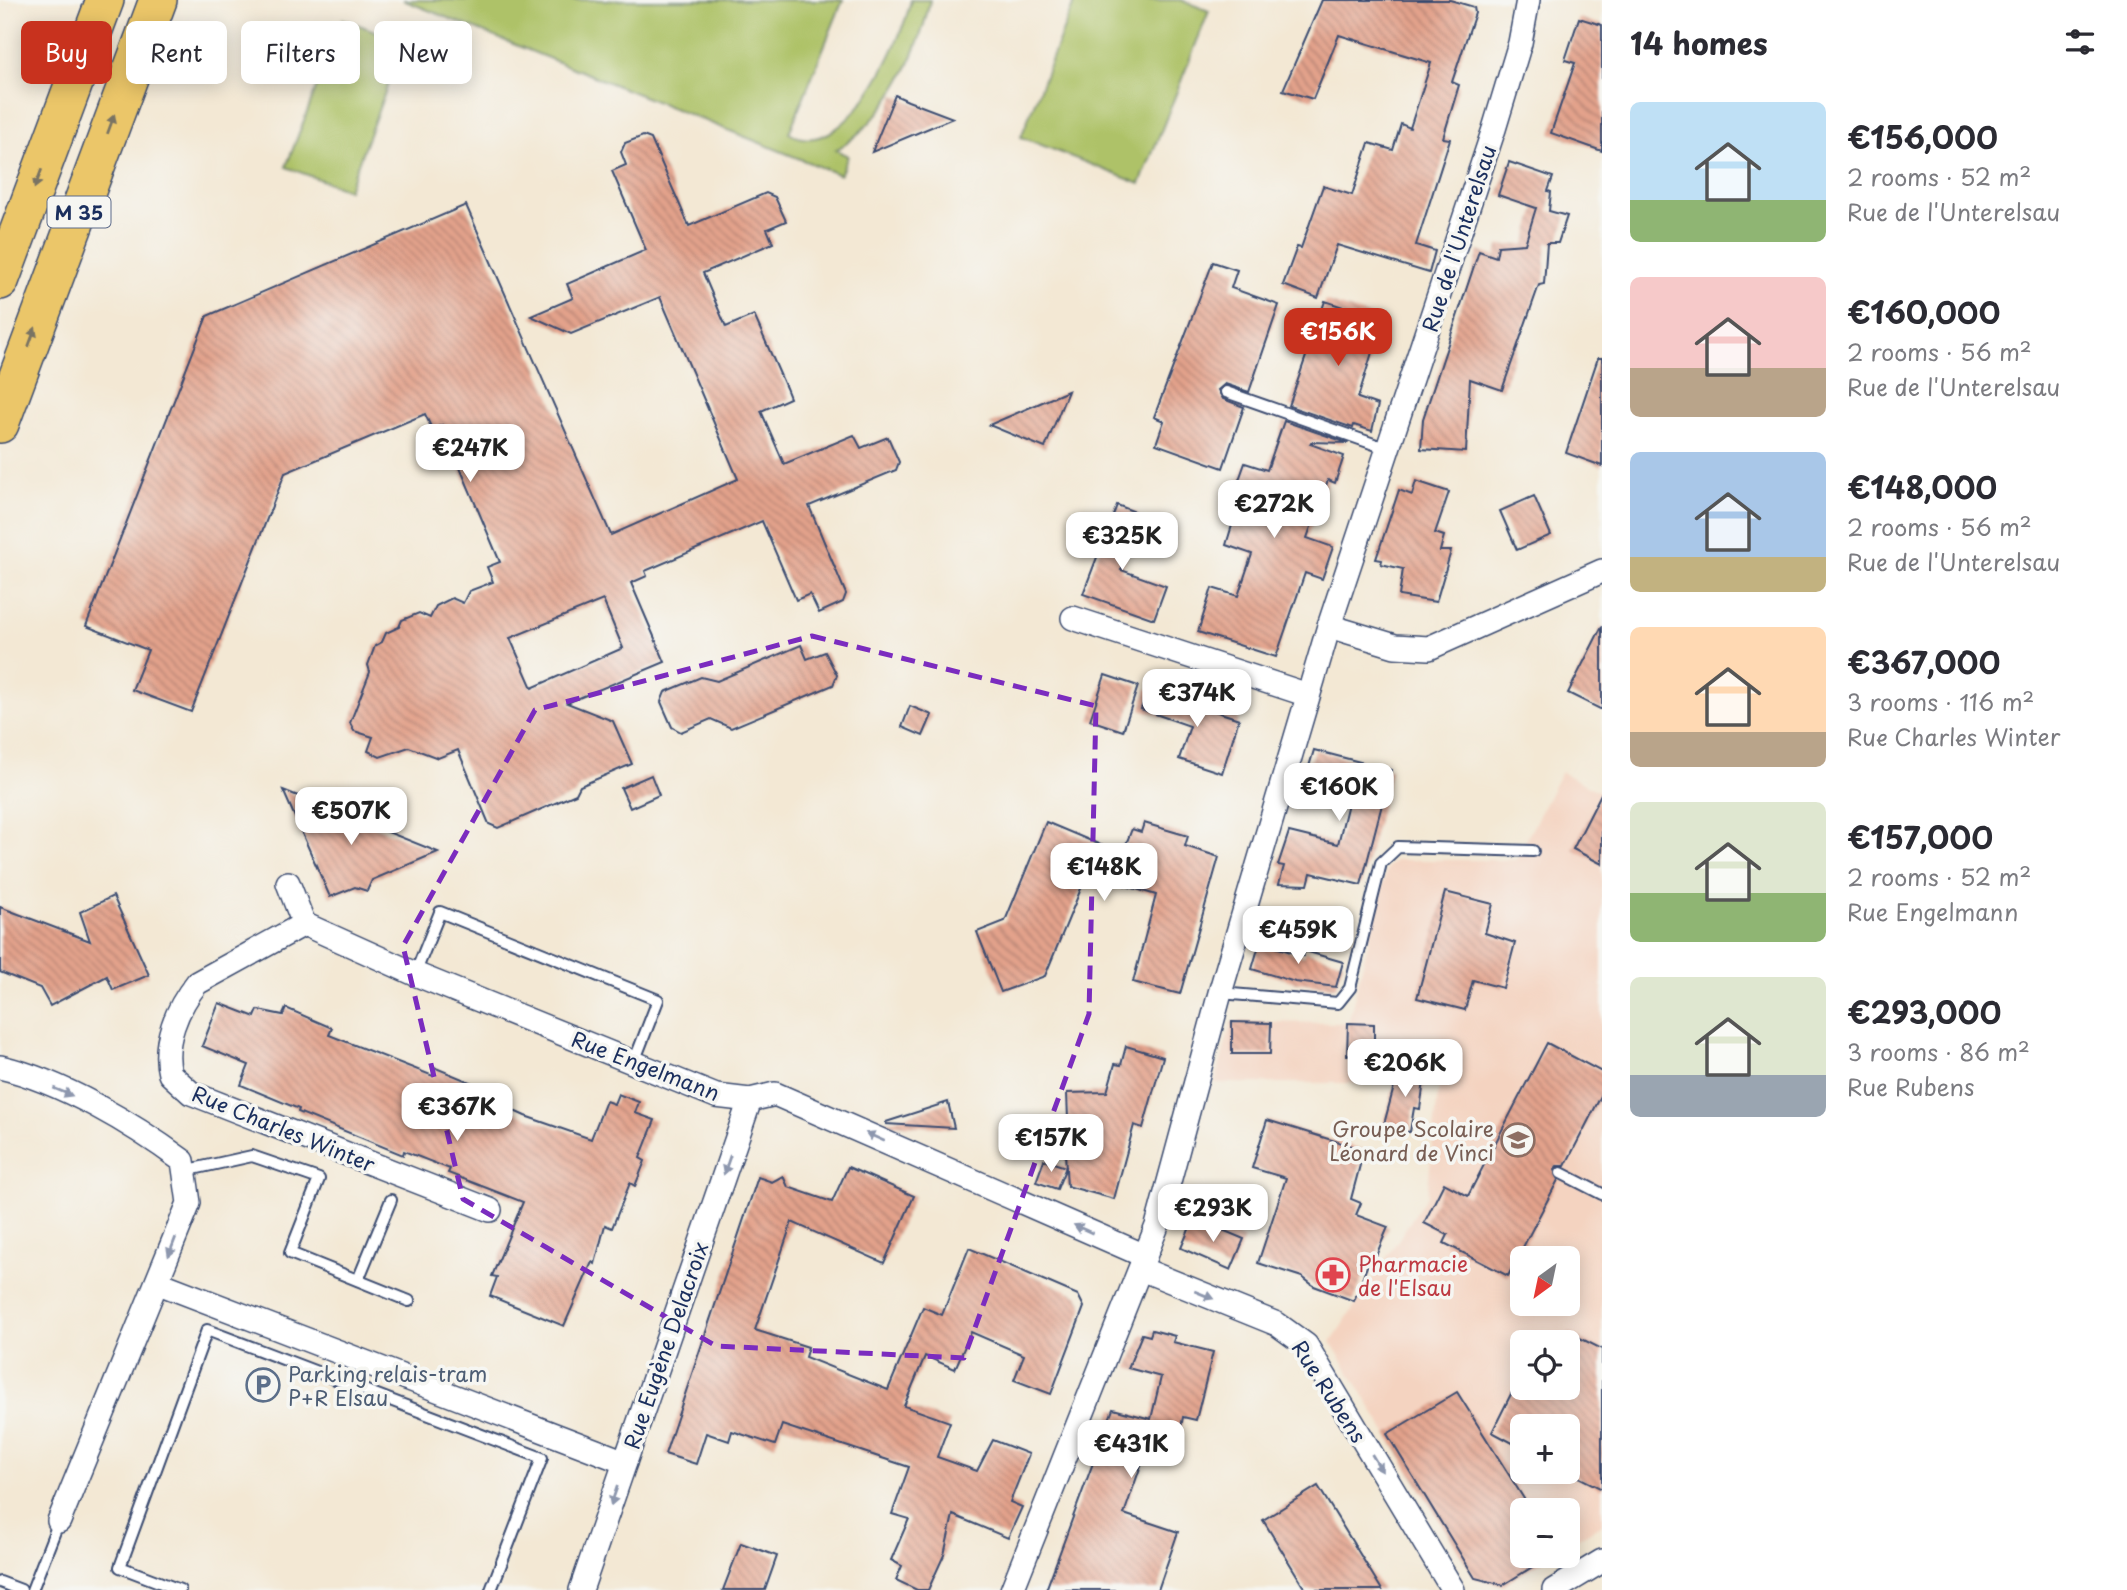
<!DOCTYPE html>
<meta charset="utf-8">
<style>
:root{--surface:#fff;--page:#f7f7f7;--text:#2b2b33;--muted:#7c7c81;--accent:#c8321e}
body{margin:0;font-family:"Playpen Sans",sans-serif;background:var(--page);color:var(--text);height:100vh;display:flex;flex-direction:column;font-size:26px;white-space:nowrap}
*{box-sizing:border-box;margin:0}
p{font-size:23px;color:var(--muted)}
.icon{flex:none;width:38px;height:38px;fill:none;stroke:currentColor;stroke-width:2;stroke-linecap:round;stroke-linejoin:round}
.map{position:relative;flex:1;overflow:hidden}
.panel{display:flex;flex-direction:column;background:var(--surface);width:525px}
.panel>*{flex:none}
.hud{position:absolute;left:21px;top:21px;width:665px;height:63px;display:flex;gap:14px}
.needle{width:46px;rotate:213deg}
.tools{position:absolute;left:1510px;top:1246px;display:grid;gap:14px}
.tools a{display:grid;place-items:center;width:70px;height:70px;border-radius:10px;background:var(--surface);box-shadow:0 4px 18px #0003;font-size:35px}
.price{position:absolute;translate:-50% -60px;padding:0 16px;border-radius:14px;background:#fff;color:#222;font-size:23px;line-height:46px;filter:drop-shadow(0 2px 4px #0008)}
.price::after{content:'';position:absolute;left:50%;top:42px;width:21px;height:16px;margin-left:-10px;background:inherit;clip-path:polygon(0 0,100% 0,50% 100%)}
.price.selected{background:var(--accent);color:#fff}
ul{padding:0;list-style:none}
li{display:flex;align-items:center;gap:21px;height:175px;padding:0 28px}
li span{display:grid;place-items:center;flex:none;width:196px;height:140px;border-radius:10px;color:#555}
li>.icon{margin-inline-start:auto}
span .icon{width:84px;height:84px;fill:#fffc;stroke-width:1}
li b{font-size:30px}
h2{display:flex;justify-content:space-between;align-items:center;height:84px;padding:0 28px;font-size:30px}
.pill{padding:0 24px;border-radius:10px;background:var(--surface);box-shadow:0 4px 18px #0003;font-size:24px;line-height:63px}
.pill.selected{background:var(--accent);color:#fff}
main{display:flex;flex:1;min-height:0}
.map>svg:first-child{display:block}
</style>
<main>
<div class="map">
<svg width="1602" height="1590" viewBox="0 0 1602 1590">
<defs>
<pattern id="building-back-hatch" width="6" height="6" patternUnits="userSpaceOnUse" patternTransform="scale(1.75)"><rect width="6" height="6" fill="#e3a28b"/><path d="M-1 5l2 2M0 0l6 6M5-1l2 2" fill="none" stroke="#b78475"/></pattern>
</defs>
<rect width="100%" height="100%" fill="#f6f6f2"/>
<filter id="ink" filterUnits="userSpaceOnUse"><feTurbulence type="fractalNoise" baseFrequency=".0143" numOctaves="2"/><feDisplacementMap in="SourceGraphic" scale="14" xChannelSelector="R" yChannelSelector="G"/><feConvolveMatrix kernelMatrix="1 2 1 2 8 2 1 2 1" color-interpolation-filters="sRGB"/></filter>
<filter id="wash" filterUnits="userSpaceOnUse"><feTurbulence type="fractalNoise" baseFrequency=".00686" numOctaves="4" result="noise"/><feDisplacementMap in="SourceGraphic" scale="28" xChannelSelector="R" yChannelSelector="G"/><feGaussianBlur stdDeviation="1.57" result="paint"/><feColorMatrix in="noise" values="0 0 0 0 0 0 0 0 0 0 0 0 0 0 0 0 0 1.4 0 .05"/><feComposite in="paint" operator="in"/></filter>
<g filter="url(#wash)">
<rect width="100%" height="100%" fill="#f3e8d4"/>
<path fill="#f4d3c0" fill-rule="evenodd" d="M1561,772L1602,793V1524L1568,1544V1510H1522V1556H1550L1503,1585L1475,1578L1331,1342L1427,1196L1439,1083H1215L1232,1022L1348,1023L1387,868L1396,860H1516ZM1522,1258H1568V1304H1522ZM1522,1342H1568V1388H1522ZM1522,1426H1568V1472H1522Z"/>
<g fill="#aec267" stroke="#647862" stroke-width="2">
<path d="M403,0H843L789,133C846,166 902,41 911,0H930C918,58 888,118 836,150L848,156L840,175Z"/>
<path d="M1075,0H1181L1209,11L1140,184L1021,137Z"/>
<path d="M343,19L404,42L348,190L286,167Z"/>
</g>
<g id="blocks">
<g fill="url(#building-back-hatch)" fill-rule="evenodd">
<path d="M1322,0H1450L1474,7L1475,13L1452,82L1459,85L1443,138L1450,139L1416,245L1435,251L1429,273L1337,245L1318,298L1283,285L1297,247L1301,248L1323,186L1352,195L1369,143L1393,150L1401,124L1410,128L1431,63L1339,35L1313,99L1283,90Z"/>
<path d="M1579,18L1602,25V151L1551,133L1575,63L1565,60Z"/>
<path d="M895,95L908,101L953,118L872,152Z"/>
<path d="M643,136L651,139L689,226L766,193L775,197L786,221L767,229L773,243L703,273L726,327L754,315L786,388L790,398L761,411L784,464L854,435L861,448L888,437L899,462L896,470L809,506L846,594L843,602L819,613L810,594L796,600L762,521L645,571L647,576L631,583L665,662L567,703L613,721L632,764L580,786L576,794L498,828L489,824L458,750L438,758L409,747L380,757L368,751L373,737L354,731L350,723L370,672L368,665L375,646L382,642L386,633L399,627L402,620L419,613L430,618L436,606L452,598L463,603L469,591L493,582L487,567L500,562L442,425L432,429L425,414L285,473L191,712L132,690L148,650L86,626L207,316L466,205L611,535L738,479L660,297L571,334L531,316L573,298L567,284L646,250L612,171L626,165L621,152L625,143ZM603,600L623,648L532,688L510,638Z"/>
<path d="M1509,162L1553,177L1548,191L1551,192L1549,211L1567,216L1558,243H1547L1544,284L1539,285L1502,390L1470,379L1466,452L1421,449L1423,419L1479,251L1496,257L1498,246L1525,244L1536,208L1498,195Z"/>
<path d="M1213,262L1237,270L1231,288L1279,305L1249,392L1225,384L1218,390L1223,399L1244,407L1223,468L1156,444L1164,421L1154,417Z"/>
<path d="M1325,301L1382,320L1358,398L1378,405L1372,431L1354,425L1353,428L1289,406Z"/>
<path d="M1598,358H1602V466L1566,453Z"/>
<path d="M1068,391L1045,448L989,425Z"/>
<path d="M1284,421L1348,443L1311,442L1310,444L1344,456L1335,483L1328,480L1307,538L1333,547L1322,579L1305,573L1276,657L1198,632L1212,588L1238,596L1252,554L1226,545L1233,522L1225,519L1245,463L1267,470Z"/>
<path d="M1416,481L1449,492L1435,533L1444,536L1440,551H1451L1436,602L1399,596L1403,569L1381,564L1382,560L1376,559L1399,490L1412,495Z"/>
<path d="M1534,496L1551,535L1517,550L1500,511Z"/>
<path d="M1117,505L1138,513L1124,549L1129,551L1121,570L1166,586L1154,619L1083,594Z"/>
<path d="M1602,626V710L1568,693Z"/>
<path d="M801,645L807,659L825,652L837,675L833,685L731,728L711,719L681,732L672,727L661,702L665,692L701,677L717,681Z"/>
<path d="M1105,675L1138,686L1123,731L1090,720Z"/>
<path d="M1147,689L1239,719L1222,773L1179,759L1190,726L1141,709Z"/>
<path d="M910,706L932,715L923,736L902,727Z"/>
<path d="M1314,750L1391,770L1361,885L1311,873L1308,885L1279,884L1284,866L1278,865L1289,832L1338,844L1350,795L1304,783Z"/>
<path d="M651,775L659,795L630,808L621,788Z"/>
<path d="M283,790L438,852L372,880L367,891L355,887L330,897Z"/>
<path d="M1602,792V864L1573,849Z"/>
<path d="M1046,822L1122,854L1132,829L1141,832L1144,823L1188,836L1185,846L1219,857L1180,994L1133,982L1156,895L1087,874L1045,976L1001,992L977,932L1005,921Z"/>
<path d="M1445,892L1493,904L1485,933L1515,943L1503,988L1473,980L1465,1010L1417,998Z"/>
<path d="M113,896L149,975L113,990L107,976L50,1006L40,988L0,972V907L90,941L80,912Z"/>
<path d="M1260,942L1303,956L1305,951L1343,962L1336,987L1295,982L1252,969Z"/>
<path d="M219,1003L255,1017L258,1010L283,1015L286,1008L332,1028L329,1035L433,1076L436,1068L482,1087L479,1095L525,1116L591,1139L606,1101L614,1104L618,1094L639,1102L635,1113L655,1120L640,1158L645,1161L635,1186L630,1183L612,1228L605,1225L595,1264L592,1262L564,1326L490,1296L497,1277L492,1276L523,1202L448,1173L450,1169L404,1151L403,1155L298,1112L299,1109L241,1085L249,1065L202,1046Z"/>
<path d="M1232,1022L1271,1023L1270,1054H1232Z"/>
<path d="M1348,1023L1374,1024V1056L1347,1055Z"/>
<path d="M1547,1043L1602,1072V1094L1565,1166H1557L1554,1170L1558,1180L1508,1276L1444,1243L1448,1235L1424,1223L1444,1183L1468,1196Z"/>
<path d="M1126,1046L1163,1057L1143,1128L1134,1125L1114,1199L1067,1186L1063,1119H1068L1067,1093L1107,1092L1115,1064L1121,1065Z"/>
<path d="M1399,1068H1426L1420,1109L1414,1108L1410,1132L1383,1128Z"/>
<path d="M948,1102L954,1128L886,1124V1122Z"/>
<path d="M1267,1120L1364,1150L1351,1199L1361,1203L1356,1215L1388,1227L1373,1263L1369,1261L1354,1301L1314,1286L1302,1277L1258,1263L1286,1178L1252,1168Z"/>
<path d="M1044,1160L1066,1167L1057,1189L1036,1182Z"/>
<path d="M848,1167L914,1196L884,1263L792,1222L755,1330L808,1347L805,1357L888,1390L923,1307L942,1315L969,1248L1078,1295L1084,1307L1051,1394L1014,1380L1024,1355L971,1332L955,1369L925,1356L904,1406L950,1422L937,1457L977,1471L993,1440L1029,1454L1010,1502L1022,1507L1008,1538L953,1515L944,1555L928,1590H917L896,1580L902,1566L891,1560L909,1519L892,1514L909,1467L782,1425L775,1445L732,1431L729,1441L706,1433L696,1464L665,1454L758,1177L772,1182L783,1176L788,1187L832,1202Z"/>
<path d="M1194,1218L1244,1239L1231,1270L1181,1248Z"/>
<path d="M1152,1330L1175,1336L1173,1342L1213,1352L1196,1420L1183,1417L1181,1427L1171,1425L1165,1452L1147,1448L1124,1514L1178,1532L1158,1590H1046L1113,1409L1151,1419L1161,1377L1128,1368L1142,1334L1150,1336Z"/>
<path d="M1568,1332L1602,1349V1489L1568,1472V1426H1522V1448L1492,1432L1522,1372V1388H1568Z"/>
<path d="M1457,1392L1531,1510H1522V1556H1550L1503,1585L1475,1578L1387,1434Z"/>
<path d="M1318,1486L1382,1590H1306L1263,1520Z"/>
<path d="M741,1543L777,1556L765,1590H723Z"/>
</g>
</g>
</g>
<g filter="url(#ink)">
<use href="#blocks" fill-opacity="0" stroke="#3b4b70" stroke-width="2"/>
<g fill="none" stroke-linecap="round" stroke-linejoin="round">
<defs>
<g id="service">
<path d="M1226,392L1388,449"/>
<path d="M415,974L440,912L658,1000L634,1062"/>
<path d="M1220,993L1338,1003L1350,988L1381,863L1398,847L1533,851"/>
<path d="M184,1171L252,1156L319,1179L290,1253L409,1301"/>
<path d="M1561,1173L1602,1194"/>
<path d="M358,1280L391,1200"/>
<path d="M0,1582L21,1590"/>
<path d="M32,1590L59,1521"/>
<path d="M180,1590L120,1567L207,1330L542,1458L491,1590"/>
</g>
<g id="minor">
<path d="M1073,618L1308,695"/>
<path d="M1329,626L1395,646L1429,648L1602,571"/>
<path d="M288,883L304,924L415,974L716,1096L750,1100L775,1094L1145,1256"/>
<path d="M304,924L197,983C177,1008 162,1043 170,1074L191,1093L490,1210"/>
<path d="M0,1067C61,1081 133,1124 183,1161L189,1203L59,1521"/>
<path d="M1141,1269L1277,1324L1306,1345L1453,1590"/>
<path d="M159,1283L625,1462"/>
<path d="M581,1590L750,1100"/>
<path d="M1012,1590L1157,1226L1220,993L1329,626L1494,129L1520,43L1528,0"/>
<path d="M1554,1590L1602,1561"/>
</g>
<g id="trunk">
<path d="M0,281L105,0"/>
<path d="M0,424L158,0"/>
</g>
</defs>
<use href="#service" stroke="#3b4b70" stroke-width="14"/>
<use href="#minor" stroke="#3b4b70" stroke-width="26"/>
<use href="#trunk" stroke="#3b4b70" stroke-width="40"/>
<use href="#service" stroke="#fff" stroke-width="10"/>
<use href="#minor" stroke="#fff" stroke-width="23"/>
<use href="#trunk" stroke="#ebc669" stroke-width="37"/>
</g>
<defs><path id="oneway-solid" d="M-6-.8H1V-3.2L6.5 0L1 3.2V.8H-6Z" transform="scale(1.75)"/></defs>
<g fill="#797363">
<use href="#oneway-solid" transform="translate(111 124) rotate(-70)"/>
<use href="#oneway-solid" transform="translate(38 179) rotate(111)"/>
<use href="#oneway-solid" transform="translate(32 337) rotate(-70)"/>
</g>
<g fill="#8d97ae">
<use href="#oneway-solid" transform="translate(63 1092) rotate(22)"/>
<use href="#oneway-solid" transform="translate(875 1137) rotate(-156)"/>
<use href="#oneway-solid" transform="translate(727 1165) rotate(109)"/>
<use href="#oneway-solid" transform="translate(1083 1229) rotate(-156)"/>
<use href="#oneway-solid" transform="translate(172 1247) rotate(111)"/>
<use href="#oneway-solid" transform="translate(1204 1295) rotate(22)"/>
<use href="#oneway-solid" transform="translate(1377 1463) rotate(59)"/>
<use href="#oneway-solid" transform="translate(614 1496) rotate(109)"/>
</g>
</g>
<path fill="none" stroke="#7b2cbf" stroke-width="5" stroke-dasharray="14 9" stroke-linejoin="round" d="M812,636L1096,706L1089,1014L964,1358L716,1346L463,1199L403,946L535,710Z"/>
<defs>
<symbol id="school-ring" viewBox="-11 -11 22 22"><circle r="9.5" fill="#f6f6f2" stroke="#8d6e63" stroke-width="1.5"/><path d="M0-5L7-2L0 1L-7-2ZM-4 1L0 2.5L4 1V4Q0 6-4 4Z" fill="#8d6e63"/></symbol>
<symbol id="pharmacy-ring" viewBox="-11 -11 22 22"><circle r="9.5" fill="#f6f6f2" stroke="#e0444e" stroke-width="1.5"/><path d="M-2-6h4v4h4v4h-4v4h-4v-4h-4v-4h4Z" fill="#e0444e"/></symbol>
<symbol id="parking-ring" viewBox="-11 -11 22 22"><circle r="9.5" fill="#f6f6f2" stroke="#5c6f8a" stroke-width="1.5"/><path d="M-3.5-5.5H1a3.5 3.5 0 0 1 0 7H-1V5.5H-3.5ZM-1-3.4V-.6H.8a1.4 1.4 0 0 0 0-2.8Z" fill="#5c6f8a"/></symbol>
</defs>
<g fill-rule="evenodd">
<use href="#school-ring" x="1499" y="1121" width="38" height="38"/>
<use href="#pharmacy-ring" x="1314" y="1256" width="38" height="38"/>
<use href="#parking-ring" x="244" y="1366" width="38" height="38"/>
</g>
<g text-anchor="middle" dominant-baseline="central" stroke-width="7" stroke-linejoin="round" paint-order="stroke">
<rect fill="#f6f6f2" stroke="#5d6b8a" stroke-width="2" x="47.5" y="196.5" width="63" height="31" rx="5"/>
<g font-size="19" font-weight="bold" fill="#1b2f5e">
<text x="79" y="212">M 35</text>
</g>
<g font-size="21" fill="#1b2f5e" stroke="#f6f6f2">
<text transform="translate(1458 238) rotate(-72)">Rue de l'Unterelsau</text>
<text transform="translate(646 1065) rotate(21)">Rue Engelmann</text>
<text transform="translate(284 1128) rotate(22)">Rue Charles Winter</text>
<text transform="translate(665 1345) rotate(-71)">Rue Eugène Delacroix</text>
<text transform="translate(1330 1391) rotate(57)">Rue Rubens</text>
</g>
<g font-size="21" fill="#785e54" stroke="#f6f6f2" text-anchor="end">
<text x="1494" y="1128">Groupe Scolaire<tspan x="1494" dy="24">Léonard de Vinci</tspan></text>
</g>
<g font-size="21" fill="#be3a42" stroke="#f6f6f2" text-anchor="start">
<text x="1358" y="1263">Pharmacie<tspan x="1358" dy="24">de l'Elsau</tspan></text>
</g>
<g font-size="21" fill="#4e5e75" stroke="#f6f6f2" text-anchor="start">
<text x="288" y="1373">Parking relais-tram<tspan x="288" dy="24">P+R Elsau</tspan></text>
</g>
</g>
</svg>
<div class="tools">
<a><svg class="needle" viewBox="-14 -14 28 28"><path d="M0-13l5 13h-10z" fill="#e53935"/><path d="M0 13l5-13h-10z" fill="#7c7c81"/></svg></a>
<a><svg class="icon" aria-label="locate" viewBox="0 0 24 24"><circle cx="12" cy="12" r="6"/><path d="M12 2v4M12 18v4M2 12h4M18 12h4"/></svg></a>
<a>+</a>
<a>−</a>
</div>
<b class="price selected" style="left:1338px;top:368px">€156K</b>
<b class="price" style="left:470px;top:484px">€247K</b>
<b class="price" style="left:1274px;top:540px">€272K</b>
<b class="price" style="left:1122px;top:572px">€325K</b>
<b class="price" style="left:1197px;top:729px">€374K</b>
<b class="price" style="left:1339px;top:823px">€160K</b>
<b class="price" style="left:351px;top:847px">€507K</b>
<b class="price" style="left:1104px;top:903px">€148K</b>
<b class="price" style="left:1298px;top:966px">€459K</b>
<b class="price" style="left:1405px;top:1099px">€206K</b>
<b class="price" style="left:457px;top:1143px">€367K</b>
<b class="price" style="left:1051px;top:1174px">€157K</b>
<b class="price" style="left:1213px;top:1244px">€293K</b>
<b class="price" style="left:1131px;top:1480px">€431K</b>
<div class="hud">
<a class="pill selected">Buy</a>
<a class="pill">Rent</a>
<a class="pill">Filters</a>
<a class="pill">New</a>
</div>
</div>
<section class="panel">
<h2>14 homes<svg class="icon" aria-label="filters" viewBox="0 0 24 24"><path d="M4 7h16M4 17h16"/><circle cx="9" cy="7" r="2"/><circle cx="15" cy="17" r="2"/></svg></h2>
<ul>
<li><span style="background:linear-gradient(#bfe0f5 70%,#8fb573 0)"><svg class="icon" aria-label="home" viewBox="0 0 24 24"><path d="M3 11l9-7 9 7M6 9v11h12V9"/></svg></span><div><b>€156,000</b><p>2 rooms · 52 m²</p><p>Rue de l'Unterelsau</p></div></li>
<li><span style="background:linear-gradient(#f6c9c9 65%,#b9a48a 0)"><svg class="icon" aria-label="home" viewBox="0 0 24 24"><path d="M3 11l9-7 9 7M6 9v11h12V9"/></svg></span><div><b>€160,000</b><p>2 rooms · 56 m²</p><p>Rue de l'Unterelsau</p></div></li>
<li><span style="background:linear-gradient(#a9c7e8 75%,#c2b280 0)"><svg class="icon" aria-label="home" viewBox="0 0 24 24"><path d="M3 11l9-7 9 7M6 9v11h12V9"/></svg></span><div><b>€148,000</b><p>2 rooms · 56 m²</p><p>Rue de l'Unterelsau</p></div></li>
<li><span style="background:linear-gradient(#ffd9b3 75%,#b9a48a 0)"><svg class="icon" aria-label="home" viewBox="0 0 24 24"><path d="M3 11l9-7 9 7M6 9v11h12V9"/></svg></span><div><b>€367,000</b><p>3 rooms · 116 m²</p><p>Rue Charles Winter</p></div></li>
<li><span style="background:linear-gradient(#dfe7d0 65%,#8fb573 0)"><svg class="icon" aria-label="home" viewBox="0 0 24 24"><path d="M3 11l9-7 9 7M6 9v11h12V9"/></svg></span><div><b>€157,000</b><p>2 rooms · 52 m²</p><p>Rue Engelmann</p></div></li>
<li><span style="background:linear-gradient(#dfe7d0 70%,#9aa5b1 0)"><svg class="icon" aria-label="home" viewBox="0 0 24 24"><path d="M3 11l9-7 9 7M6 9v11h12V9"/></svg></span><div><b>€293,000</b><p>3 rooms · 86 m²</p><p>Rue Rubens</p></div></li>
</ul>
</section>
</main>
